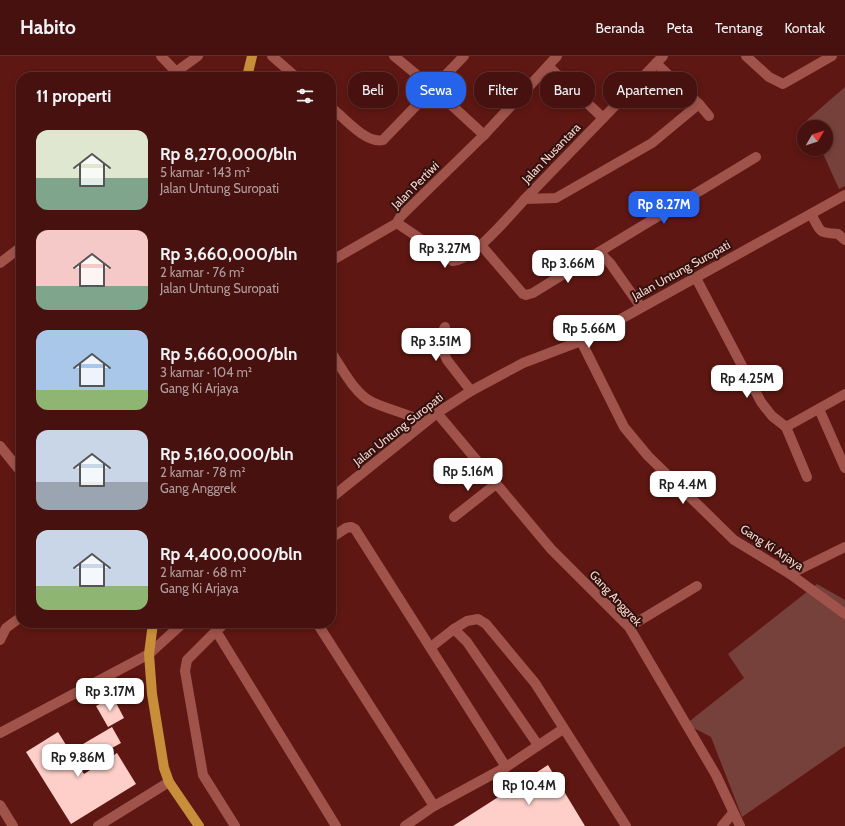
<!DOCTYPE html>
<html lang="id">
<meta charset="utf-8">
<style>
:root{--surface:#46110e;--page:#501f1c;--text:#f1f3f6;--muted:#b09d9e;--line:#5e312e;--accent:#2563eb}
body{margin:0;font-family:Cabin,sans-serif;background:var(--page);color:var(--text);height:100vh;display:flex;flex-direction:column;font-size:15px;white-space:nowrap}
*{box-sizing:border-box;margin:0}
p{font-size:13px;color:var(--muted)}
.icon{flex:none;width:22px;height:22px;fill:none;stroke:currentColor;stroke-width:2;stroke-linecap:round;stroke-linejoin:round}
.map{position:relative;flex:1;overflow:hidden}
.drawer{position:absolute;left:16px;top:16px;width:320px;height:556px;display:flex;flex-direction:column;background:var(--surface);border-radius:16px;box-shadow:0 2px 6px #0003,0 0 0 1px var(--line)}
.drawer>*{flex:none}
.hud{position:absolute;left:348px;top:16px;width:380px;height:36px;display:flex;gap:8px}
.needle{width:26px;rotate:51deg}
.controls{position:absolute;left:797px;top:64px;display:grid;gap:8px}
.controls a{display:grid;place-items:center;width:36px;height:36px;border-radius:50%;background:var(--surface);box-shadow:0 2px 6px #0003,0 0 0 1px var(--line);font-size:20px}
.price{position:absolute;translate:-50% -34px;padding:0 9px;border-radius:8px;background:#fff;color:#222;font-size:13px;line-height:26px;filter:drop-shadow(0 1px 2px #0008)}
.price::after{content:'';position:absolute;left:50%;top:24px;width:12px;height:9px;margin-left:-6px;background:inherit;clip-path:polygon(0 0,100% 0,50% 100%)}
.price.active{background:var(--accent);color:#fff}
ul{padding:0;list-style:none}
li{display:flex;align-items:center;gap:12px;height:100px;padding:0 20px}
li span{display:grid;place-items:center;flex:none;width:112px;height:80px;border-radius:12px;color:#555}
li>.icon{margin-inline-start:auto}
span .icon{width:48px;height:48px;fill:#fffc;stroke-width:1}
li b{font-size:17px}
h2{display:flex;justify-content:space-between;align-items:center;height:48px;padding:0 20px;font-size:17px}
.chip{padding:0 14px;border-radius:16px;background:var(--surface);box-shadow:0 2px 6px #0003,0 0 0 1px var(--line);font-size:14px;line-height:36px}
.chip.active{background:var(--accent);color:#fff}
header{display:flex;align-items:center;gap:24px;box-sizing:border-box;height:56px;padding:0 20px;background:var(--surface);border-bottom:1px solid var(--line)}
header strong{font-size:19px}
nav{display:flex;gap:22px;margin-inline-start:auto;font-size:14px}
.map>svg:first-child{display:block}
</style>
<header>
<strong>Habito</strong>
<nav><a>Beranda</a><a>Peta</a><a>Tentang</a><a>Kontak</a></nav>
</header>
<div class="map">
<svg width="845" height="770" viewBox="0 0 845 770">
<rect width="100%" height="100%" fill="#5e1712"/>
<g fill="#76413a">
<path d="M845,31V130L839,133L821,93H826V71H811L807,64Z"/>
<path d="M817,528L845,544V690L742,761L711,681L686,668L744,622L728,598Z"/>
</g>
<g fill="#fdcfc8">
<path d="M113,641L124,662L108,671L96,650Z"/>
<path d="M112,671L121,687L92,703L83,688Z"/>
<path d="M58,676L84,718L117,697L136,728L71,768L26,696Z"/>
<path d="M548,709L585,770H453Z"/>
</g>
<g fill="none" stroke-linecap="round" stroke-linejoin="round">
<g stroke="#a0534a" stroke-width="10">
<path d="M161,0L181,21"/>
<path d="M272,0L296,21"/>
<path d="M394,0L434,33L484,79"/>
<path d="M557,0L484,79L400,161L397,167L453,205C472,205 511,158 525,143L556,142L652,87L699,48"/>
<path d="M746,0L769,21L783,28L832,0"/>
<path d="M656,7L699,48L709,60"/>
<path d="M548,10L603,62"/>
<path d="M169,21L198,0"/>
<path d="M331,51C344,62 366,88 383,84L464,0"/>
<path d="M525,143L663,0"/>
<path d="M811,158C822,177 817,176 838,178L845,184"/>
<path d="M481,189L523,238L526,239L533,237L599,196"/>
<path d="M331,205L397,167"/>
<path d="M0,207L21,191"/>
<path d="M696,222L761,346L772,360L786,371L845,338"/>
<path d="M641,251L610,207L599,196L756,101"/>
<path d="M445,271L438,284L447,304L471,335"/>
<path d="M581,285L624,371L648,400L734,484L790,518L845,558"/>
<path d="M331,296C342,312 354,337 372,346C390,354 408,358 425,366"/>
<path d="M819,353L845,412"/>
<path d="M437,357L551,493L629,571L716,719L740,770"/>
<path d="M786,371L807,421"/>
<path d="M0,390L21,416"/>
<path d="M331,442L437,357L471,335L523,307L581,285L845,139"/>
<path d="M454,461L496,428"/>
<path d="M331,482L346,472L351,471L355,473L506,711"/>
<path d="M790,518L845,491"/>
<path d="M225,567L216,575L336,770"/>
<path d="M317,567L434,750"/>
<path d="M629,571L697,530"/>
<path d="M454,573L467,565L478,563L486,568L535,627L626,770"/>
<path d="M216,575L187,604L185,615L203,719L235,770"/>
<path d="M0,584L6,572L21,561"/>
<path d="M431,591L454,573L467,586L538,689"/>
<path d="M0,677L149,598L183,567"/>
<path d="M0,749L13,770"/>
<path d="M98,770L169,726"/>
<path d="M405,770L434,750L506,711L563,673"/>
<path d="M722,770L733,757"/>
</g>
<g stroke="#c88e39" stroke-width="10">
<path d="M247,21L252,0"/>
<path d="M153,567L149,598L152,638L164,712L169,726L199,770"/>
</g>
</g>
<g text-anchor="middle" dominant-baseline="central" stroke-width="4" stroke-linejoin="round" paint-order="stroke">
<g font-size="12" fill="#f9d5cf" stroke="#30110d">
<text transform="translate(551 97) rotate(-46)">Jalan Nusantara</text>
<text transform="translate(415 129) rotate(-45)">Jalan Pertiwi</text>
<text transform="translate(681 214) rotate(-29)">Jalan Untung Suropati</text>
<text transform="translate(398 373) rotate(-38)">Jalan Untung Suropati</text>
<text transform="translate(772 491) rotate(33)">Gang Ki Arjaya</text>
<text transform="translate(616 542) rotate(47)">Gang Anggrek</text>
</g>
</g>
</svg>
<div class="controls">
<a><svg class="needle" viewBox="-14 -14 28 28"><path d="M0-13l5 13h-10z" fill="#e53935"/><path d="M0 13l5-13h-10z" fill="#b09d9e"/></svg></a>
</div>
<b class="price active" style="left:664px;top:169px">Rp 8.27M</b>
<b class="price" style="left:445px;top:213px">Rp 3.27M</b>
<b class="price" style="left:568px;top:228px">Rp 3.66M</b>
<b class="price" style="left:589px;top:293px">Rp 5.66M</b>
<b class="price" style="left:436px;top:306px">Rp 3.51M</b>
<b class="price" style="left:747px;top:343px">Rp 4.25M</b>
<b class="price" style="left:468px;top:436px">Rp 5.16M</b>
<b class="price" style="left:683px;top:449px">Rp 4.4M</b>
<b class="price" style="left:110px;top:656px">Rp 3.17M</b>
<b class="price" style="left:78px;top:722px">Rp 9.86M</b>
<b class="price" style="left:529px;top:750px">Rp 10.4M</b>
<div class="hud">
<a class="chip">Beli</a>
<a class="chip active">Sewa</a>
<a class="chip">Filter</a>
<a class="chip">Baru</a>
<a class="chip">Apartemen</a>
</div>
<section class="drawer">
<h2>11 properti<svg class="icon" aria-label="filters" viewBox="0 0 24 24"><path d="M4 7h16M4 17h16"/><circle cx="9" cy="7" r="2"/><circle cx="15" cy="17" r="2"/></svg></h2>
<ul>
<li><span style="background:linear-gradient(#dfe7d0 60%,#7fa58c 0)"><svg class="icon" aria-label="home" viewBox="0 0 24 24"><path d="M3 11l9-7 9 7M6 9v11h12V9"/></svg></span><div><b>Rp 8,270,000/bln</b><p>5 kamar · 143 m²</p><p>Jalan Untung Suropati</p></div></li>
<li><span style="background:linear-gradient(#f6c9c9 70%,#7fa58c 0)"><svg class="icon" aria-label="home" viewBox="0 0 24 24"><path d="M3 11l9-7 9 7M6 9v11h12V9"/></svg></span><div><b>Rp 3,660,000/bln</b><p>2 kamar · 76 m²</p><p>Jalan Untung Suropati</p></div></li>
<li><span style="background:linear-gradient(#a9c7e8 75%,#8fb573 0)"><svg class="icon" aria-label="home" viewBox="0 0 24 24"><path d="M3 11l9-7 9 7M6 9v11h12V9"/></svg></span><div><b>Rp 5,660,000/bln</b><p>3 kamar · 104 m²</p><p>Gang Ki Arjaya</p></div></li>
<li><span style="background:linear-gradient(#c9d6e8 65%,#9aa5b1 0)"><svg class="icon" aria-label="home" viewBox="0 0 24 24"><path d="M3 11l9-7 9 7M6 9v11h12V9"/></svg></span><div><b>Rp 5,160,000/bln</b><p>2 kamar · 78 m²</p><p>Gang Anggrek</p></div></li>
<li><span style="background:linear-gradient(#c9d6e8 70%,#8fb573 0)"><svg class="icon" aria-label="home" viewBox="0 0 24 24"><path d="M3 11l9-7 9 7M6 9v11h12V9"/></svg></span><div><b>Rp 4,400,000/bln</b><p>2 kamar · 68 m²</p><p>Gang Ki Arjaya</p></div></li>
</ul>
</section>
</div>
